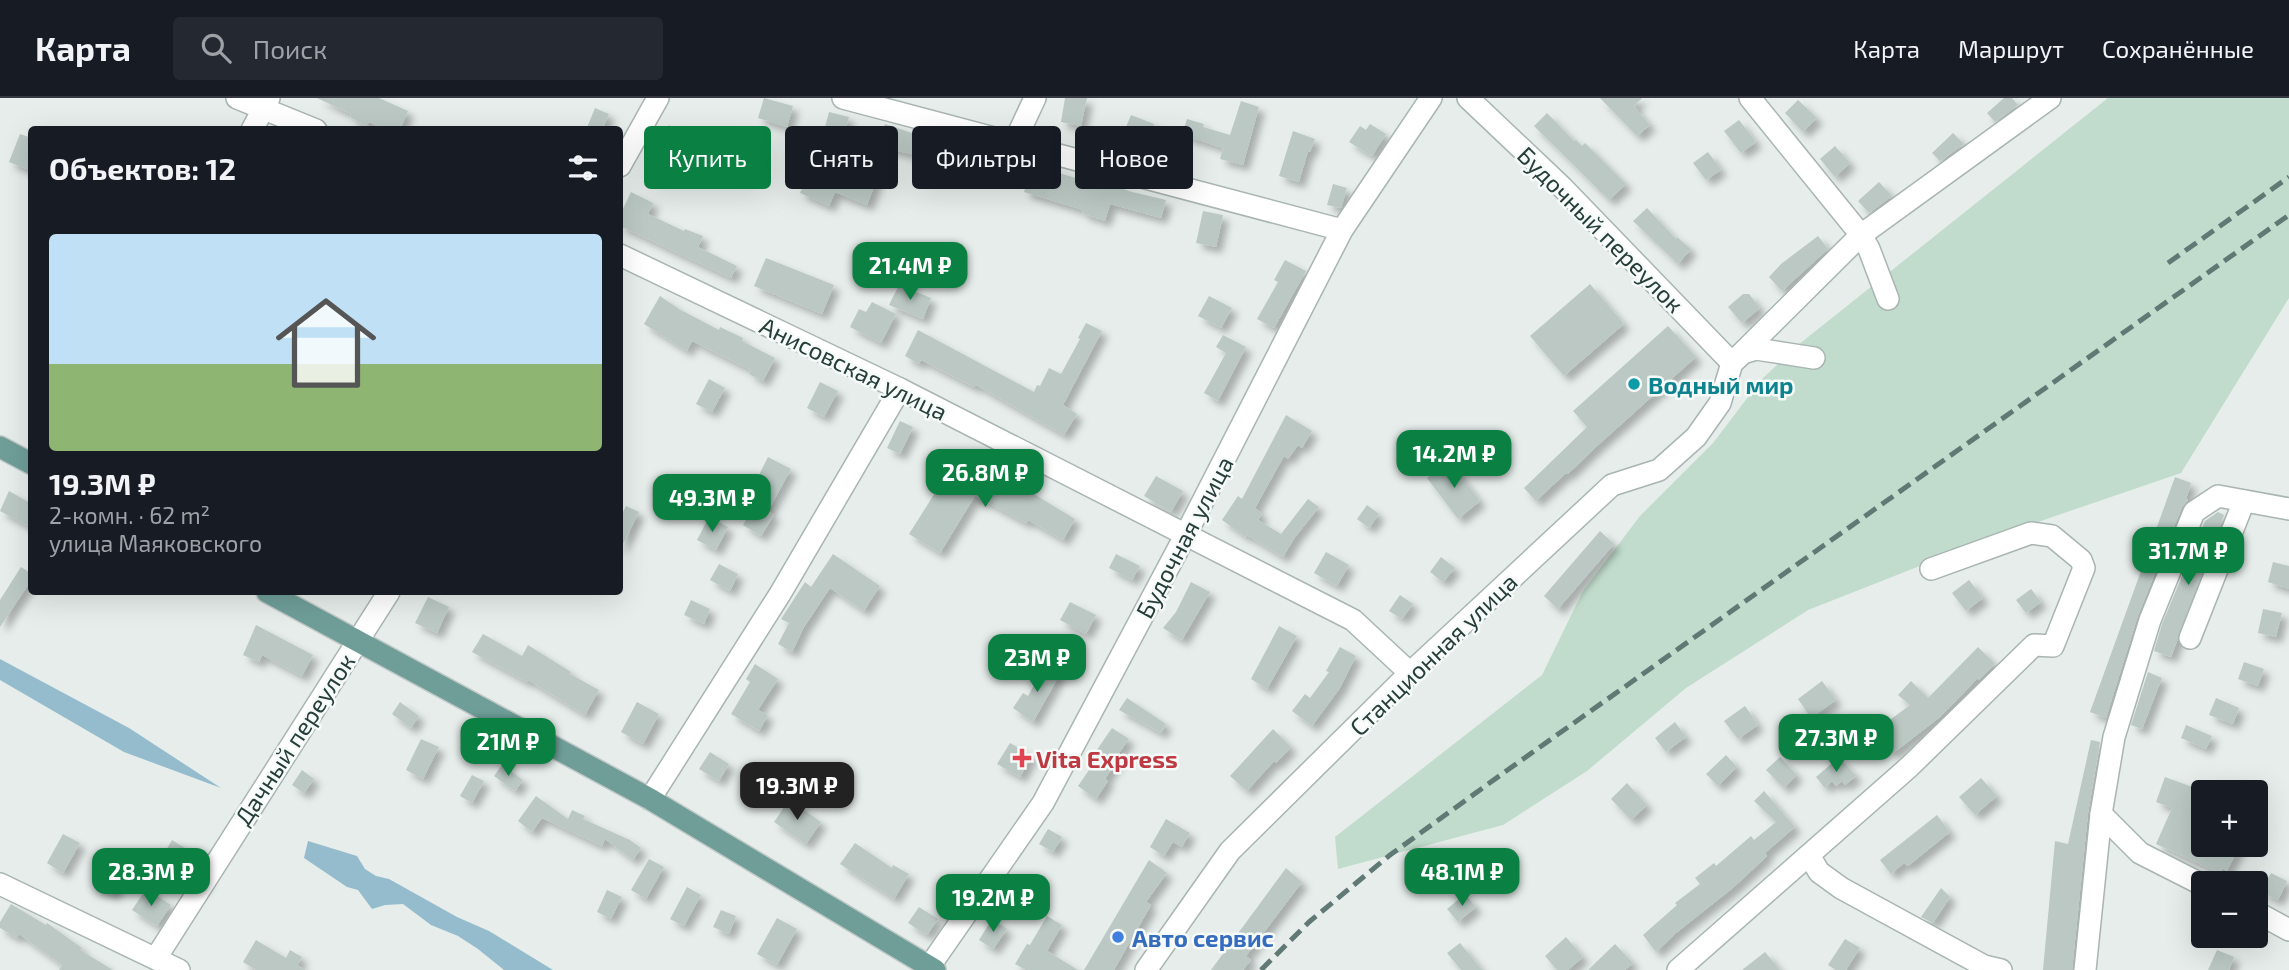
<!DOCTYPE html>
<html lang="ru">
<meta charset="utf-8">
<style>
:root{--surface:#171b24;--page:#242831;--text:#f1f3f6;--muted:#9ea1a6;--line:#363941;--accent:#0b8043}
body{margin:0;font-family:"Exo 2",sans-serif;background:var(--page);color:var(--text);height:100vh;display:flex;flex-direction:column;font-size:26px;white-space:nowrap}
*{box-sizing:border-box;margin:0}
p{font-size:23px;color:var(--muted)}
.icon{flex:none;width:38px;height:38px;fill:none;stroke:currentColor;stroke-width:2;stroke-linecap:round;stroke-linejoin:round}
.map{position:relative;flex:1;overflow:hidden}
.side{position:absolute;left:28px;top:28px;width:595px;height:469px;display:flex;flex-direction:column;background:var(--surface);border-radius:7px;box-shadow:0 7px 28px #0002}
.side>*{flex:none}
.banner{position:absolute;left:644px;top:28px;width:665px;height:63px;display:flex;gap:14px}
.fabs{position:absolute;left:2191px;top:682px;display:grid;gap:14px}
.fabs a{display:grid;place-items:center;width:77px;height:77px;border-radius:7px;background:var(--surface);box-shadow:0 7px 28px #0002;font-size:35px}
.price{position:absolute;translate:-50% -60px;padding:0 16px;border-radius:14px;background:var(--accent);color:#fff;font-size:23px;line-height:46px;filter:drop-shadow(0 2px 4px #0008)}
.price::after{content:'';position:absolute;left:50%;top:42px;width:21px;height:16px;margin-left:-10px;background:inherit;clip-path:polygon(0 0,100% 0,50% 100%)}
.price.on{background:#222;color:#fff}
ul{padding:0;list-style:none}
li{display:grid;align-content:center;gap:14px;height:371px;padding:0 21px}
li+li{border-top:2px solid var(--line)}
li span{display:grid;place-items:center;height:217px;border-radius:7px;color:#555}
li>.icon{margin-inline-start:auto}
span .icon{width:126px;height:126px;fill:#fffc;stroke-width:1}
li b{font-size:30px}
h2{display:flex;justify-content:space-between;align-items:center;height:84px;padding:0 21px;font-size:30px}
.pill{padding:0 24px;border-radius:7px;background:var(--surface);box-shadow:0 7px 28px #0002;font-size:24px;line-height:63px}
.pill.on{background:var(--accent);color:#fff}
header{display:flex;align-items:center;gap:42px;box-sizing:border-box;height:98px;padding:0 35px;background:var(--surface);border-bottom:2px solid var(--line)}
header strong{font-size:33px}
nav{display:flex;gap:38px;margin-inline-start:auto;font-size:24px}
.search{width:490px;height:63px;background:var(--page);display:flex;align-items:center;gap:18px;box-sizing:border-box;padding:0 24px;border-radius:7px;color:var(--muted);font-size:26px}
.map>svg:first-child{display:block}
</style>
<header>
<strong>Карта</strong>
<div class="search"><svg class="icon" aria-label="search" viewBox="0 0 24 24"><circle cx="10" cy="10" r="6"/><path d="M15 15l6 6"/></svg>Поиск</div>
<nav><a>Карта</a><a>Маршрут</a><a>Сохранённые</a></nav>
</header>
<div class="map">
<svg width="2289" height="872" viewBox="0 0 2289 872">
<defs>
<filter id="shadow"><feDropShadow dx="6" dy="6" stdDeviation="3.5" flood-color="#0004"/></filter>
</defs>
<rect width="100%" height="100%" fill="#e6edeb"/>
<path fill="#c1dccc" d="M2108,0H2289V200L2181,375L1991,440L1808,512L1686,590L1587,673L1503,727L1338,771L1335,739L1542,577L1583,493L1640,418L1713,345L1761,282L1798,247Z"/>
<g fill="#94bccc">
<path d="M0,561L129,630L221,690L124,654L0,582Z"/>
<path d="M308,743L357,758L365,771L376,778L389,781L457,819L489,833L553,872H504L478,851L458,838L431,827L403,806L385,807L372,811L358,792L347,789L304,760Z"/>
</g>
<g fill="#bbc8c4" filter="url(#shadow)">
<path d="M317,0H379L408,13L400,32H386L369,24L366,28L350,19L351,16Z"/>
<path d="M764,0L793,8L787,29L758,20Z"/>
<path d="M1065,0H1087L1081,28L1061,24Z"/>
<path d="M1600,0H1642L1634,8L1650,27L1637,38Z"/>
<path d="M2004,0H2012L2018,7L1995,24L1987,15Z"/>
<path d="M1798,2L1817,20L1803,34L1785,15Z"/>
<path d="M1241,3L1259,9L1243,67L1220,61L1223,50L1182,37L1187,21L1204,26L1203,29L1230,37Z"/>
<path d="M595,10L609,16L602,32H586Z"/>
<path d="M829,14L849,19L835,65L877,81L867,107L835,94L829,108L800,95L807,78L810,79L826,38L823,37Z"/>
<path d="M1547,15L1574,43L1576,42L1582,48L1585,45L1626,86L1609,102L1534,28Z"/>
<path d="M1131,17L1154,26L1148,43L1124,34Z"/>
<path d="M1739,22L1756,44L1741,55L1724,33Z"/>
<path d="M885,26L930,41L966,49L962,68L877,48Z"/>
<path d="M1370,26L1386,36L1372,58L1349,44L1360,28L1366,32Z"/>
<path d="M669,27L689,38L678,60L658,49Z"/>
<path d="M1293,33L1315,41L1310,54L1308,53L1299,84L1279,78Z"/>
<path d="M1953,35L1964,46L1940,63L1932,55Z"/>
<path d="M20,36L32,40V73L9,64Z"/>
<path d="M1835,48L1850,65L1835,79L1820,61Z"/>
<path d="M1708,54L1721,72L1706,82L1693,65Z"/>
<path d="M1000,57L1092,85L1093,81L1132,94L1166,102L1161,120L1110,106L1105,123L1082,115L1083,112L1024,94L1028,81L996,70Z"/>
<path d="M1879,84L1892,98L1869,115L1858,103Z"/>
<path d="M1333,86L1347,90L1341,110L1327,107Z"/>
<path d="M631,94L653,105L648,116L684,133L685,131L703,138L698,149L737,168L731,180L620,128V117Z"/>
<path d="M1647,110L1676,141L1677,139L1691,151L1678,166L1633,123Z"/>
<path d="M1203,113L1223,117L1216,149L1196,145Z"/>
<path d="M1818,138L1828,151L1782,193L1769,179L1781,166Z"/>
<path d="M868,149L889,158L881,179L859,170Z"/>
<path d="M766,160L834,187L822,216L754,188Z"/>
<path d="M1285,162L1306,173L1274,230L1257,221L1278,184L1274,182Z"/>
<path d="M1590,186L1624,226L1564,278L1530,238Z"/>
<path d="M899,187L931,200L923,221L889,207Z"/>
<path d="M1743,196H1749L1760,210L1742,225L1728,209Z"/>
<path d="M660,198L679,211L719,232L720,229L743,240L742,243L775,260L763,283L749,276L751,272L692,243L687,253L644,226Z"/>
<path d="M1209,198L1232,210L1221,230L1198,218Z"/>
<path d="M872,204L896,216L881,245L850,229L859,211L866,214Z"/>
<path d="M1086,225L1102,233L1063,307L1077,316L1064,337L976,287L974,289L921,262L919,266L905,258L918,232L1034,294L1037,287L1040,288L1049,270L1061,276L1080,241L1078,240Z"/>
<path d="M1668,228L1696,259L1596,349L1568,376L1566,375L1536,403L1524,390L1587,329L1573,313Z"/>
<path d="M1223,237L1246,249L1218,303L1204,295L1226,255L1216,249Z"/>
<path d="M709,281L725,290L712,314L696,306Z"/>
<path d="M820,284L838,293L824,319L807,310Z"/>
<path d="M1286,317L1312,333L1302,350L1298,347L1288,361L1284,358L1255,410L1262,416L1258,422L1281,436L1308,401L1319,409L1295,439L1283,459L1247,437L1246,439L1222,422L1238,398L1242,401Z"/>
<path d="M900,323L913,329L900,356L887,350Z"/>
<path d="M768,359L791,371L768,413L774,417L761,438L743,427L765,390L755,385Z"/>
<path d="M1449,363L1480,403L1458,421L1427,380Z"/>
<path d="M974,367L1016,391L1019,387L1075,421L1063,442L1028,422L1026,425L975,398L940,455L909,436L940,387L956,397Z"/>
<path d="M1156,378L1183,393L1171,414L1144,398Z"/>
<path d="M2175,379L2191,385L2186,401L2188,402L2182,409L2138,517L2106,620L2090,614Z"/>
<path d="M9,393L32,406V430L0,413Z"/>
<path d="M1367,407L1379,416L1369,430L1357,421Z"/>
<path d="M626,408L639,414L620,452V420Z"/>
<path d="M2218,414L2224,417L2171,559L2154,553L2162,526L2205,423Z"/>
<path d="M709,419L728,429L716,452L697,442Z"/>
<path d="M1600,433L1614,446L1558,511L1544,498Z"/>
<path d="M1326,454L1349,467L1337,488L1314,475Z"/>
<path d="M833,456L880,488L864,513L830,490L804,529L792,554L778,546L789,525L781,521L805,484L811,489Z"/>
<path d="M1116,456L1140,468L1132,482L1109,470Z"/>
<path d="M1441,459L1455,470L1443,484L1430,474Z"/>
<path d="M2273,464L2289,468V491L2268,484Z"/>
<path d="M719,466L738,476L730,493L710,482Z"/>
<path d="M21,469L32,476V481L0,529V502Z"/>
<path d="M1969,482L1983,500L1966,513L1952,495Z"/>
<path d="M1191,484L1210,494L1182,542L1163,530L1176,514Z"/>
<path d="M2031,491L2041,504L2026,515L2016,502Z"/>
<path d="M1400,497L1413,506L1402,521L1389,513Z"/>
<path d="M428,499L449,509L437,535L415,525Z"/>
<path d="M691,502L710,511L704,526L684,517Z"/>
<path d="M1070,504L1096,517L1086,536L1060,522Z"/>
<path d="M2263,511L2282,515L2276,539L2258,535Z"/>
<path d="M256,527L313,557L302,578L262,557L259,564L243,557Z"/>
<path d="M1279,528L1297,538L1267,591L1251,581Z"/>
<path d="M483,536L522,558L528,547L571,574L570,576L599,592L585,617L528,582L527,584L472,554Z"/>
<path d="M1340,549L1356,558L1340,590L1312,628L1292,613L1305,596L1310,600L1329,574L1326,573Z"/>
<path d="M1978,549L1995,566L1979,582L1978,580L1940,619L1892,656L1881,641L1893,631L1887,624L1910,607L1898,597L1911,583L1928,600Z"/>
<path d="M2244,564L2264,571L2258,588L2238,581Z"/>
<path d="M755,566L778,581L758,612L768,617L759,633L731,616L750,584L746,581Z"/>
<path d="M1045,567L1060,576L1033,624L1013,610L1023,595L1028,598Z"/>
<path d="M2148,574L2162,580L2142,631L2131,627Z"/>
<path d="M1822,583L1836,602L1811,620L1798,601Z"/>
<path d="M1127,600L1166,626L1161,635L1119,612Z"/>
<path d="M2216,600L2239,610L2233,626L2209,617Z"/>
<path d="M400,604L419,618L411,630L392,616Z"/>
<path d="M637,604L659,616L643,646L621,634Z"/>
<path d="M1745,608L1758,627L1738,641L1724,623Z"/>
<path d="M1675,624L1686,639L1666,654L1655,640Z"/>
<path d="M2186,627L2212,638L2206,651L2181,640Z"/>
<path d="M1112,630L1129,641L1119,655L1121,657L1105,681L1108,683L1096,701L1078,688L1098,659L1094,656Z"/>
<path d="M1273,631L1291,649L1276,665L1274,663L1247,693L1230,678Z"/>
<path d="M421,641L439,649L423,681L406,672Z"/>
<path d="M2091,642L2100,644L2088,715L2072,872H2043L2055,743L2068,746Z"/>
<path d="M1010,645L1032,657L1020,679L997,666Z"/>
<path d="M710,654L729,666L719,683L699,671Z"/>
<path d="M1726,657L1737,669L1718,688L1706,676Z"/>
<path d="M1780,659L1797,677L1784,690L1766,672Z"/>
<path d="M1839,659L1856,678L1845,687L1842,683L1836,688L1832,683L1825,690L1816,679Z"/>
<path d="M502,667L523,682L515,693L494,678Z"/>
<path d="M302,672L314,681L304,695L292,687Z"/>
<path d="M472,677L484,683L472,705L460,698Z"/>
<path d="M2165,679L2195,690L2192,696L2199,698L2190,722L2203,731V747H2240L2227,773L2223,770L2220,775L2156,746L2172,710L2156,704Z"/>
<path d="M1981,680L1997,698L1975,717L1959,699Z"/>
<path d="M1627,685L1647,707L1631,722L1611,701Z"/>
<path d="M1764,693L1795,729L1765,755L1767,758L1734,789L1676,835L1656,854L1643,837L1677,807L1675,805L1700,786L1695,780L1714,765L1716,768L1751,738L1754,742L1776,724L1754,703Z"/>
<path d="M536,698L568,721L572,712L585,718L583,721L630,742L641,750L633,762L605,741L602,748L542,720L532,734L518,723Z"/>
<path d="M789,702L821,724L806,746L774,724Z"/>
<path d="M1937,717L1950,734L1908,768L1904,765L1891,776L1880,762Z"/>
<path d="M1166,721L1190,735L1182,749L1173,744L1164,758L1150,749Z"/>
<path d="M1048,731L1062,739L1053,754L1039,746Z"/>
<path d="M63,736L80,745L63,775L47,765Z"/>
<path d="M172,742L188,752L176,771L161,761Z"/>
<path d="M855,745L892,770L893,767L909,776L894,801L840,766Z"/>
<path d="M649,761L664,769L646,801L631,792Z"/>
<path d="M1149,762L1167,775L1146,804L1151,807L1114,872H1084Z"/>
<path d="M1286,770L1302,784L1246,858L1251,862L1243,872H1211Z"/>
<path d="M103,772L121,782L112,797L94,787Z"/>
<path d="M2271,775L2287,783L2278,802L2261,794Z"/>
<path d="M687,789L701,797L684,828L670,821Z"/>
<path d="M1941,790L1950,799L1933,825L1921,819Z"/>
<path d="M146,791L171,807L157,828L132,812Z"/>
<path d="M607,792L622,799L611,821L597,814Z"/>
<path d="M1465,796L1476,809L1458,824L1447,811Z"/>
<path d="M11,806L46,827L47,825L82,850L80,852L113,872H59L62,867L19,836L17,840L0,830V824Z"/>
<path d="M919,809L938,821L927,837L908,825Z"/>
<path d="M721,812L736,818L729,836L713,829Z"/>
<path d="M1047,818L1062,827L1047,853L1078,872H1026L1015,866L1027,846L1030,847Z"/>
<path d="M777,820L797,831L777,867L757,856Z"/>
<path d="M992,821L1007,831L993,851L979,842Z"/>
<path d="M1566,839L1583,859L1568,872H1557L1545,858Z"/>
<path d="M1845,841L1860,850L1846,872H1836L1828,867Z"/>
<path d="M256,842L286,860L290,852L302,859L297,867L306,872H256L243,864Z"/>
<path d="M1460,845L1482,872H1461L1447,855Z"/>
<path d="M1615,846L1633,865L1625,872H1588Z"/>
<path d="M2217,852L2234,859L2229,872H2208Z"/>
<path d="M1765,854L1780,872H1742Z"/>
</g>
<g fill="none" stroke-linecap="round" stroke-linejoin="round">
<defs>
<g id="minor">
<path d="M237,0L316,32"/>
<path d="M843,0L1342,132"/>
<path d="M1468,0L1562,89L1732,265L1861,137L2050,0"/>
<path d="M1750,0L1861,137L1869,151L1888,201"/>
<path d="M252,32L269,0"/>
<path d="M1014,45L1035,0"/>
<path d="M620,68L658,0"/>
<path d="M620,157L900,291L1353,522L1410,575"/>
<path d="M2190,540L2244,403"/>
<path d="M650,701L780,496L900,291"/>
<path d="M2101,716L2140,755L2203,787"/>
<path d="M1809,757L1819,774L1841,790L1984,868L2001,872"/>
<path d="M0,786L179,872"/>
<path d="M2256,814L2289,832"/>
<path d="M156,860L389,494"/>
<path d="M927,872L1043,705L1185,438L1342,132L1431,0"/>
<path d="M1146,872L1230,753L1410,575L1612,387L1659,372L1696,339L1720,305L1732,265L1743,255L1756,251L1814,260"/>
<path d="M1678,872L1909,669L2034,547L2053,548L2084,470L2081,462L2052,438L2031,435L1931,471"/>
<path d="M2085,872L2101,716L2114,639L2150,522L2194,414L2218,398L2289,411"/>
</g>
<g id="major">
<path d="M0,349L32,366"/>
<path d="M267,494L650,701L935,872"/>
</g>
</defs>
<use href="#minor" stroke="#a9b5b2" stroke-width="24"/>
<use href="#major" stroke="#c2c9c8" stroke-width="24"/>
<use href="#minor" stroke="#fff" stroke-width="21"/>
<use href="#major" stroke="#6f9e98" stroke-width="21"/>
<g stroke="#617975" stroke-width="5" stroke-dasharray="14 7" stroke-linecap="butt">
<path d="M2168,165L2289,79"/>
<path d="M1261,872L1309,824L1390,757L1502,676L2289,117"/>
</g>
</g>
<circle fill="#0f9aa8" stroke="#f6faf8" stroke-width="2.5" cx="1634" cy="286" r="7"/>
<path fill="#e0444e" stroke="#f6faf8" stroke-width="2.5" d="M1018.5 649.5h7v7h7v7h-7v7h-7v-7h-7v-7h7z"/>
<circle fill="#3f7fe0" stroke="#f6faf8" stroke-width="2.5" cx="1118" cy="839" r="7"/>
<g text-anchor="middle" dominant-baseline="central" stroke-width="5" stroke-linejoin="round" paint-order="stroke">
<g font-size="24" fill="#263e3a" stroke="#f6faf8">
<text transform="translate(1601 131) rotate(45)">Будочный переулок</text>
<text transform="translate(854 270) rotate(26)">Анисовская улица</text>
<text transform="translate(1184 439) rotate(-62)">Будочная улица</text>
<text transform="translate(1433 556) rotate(-44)">Станционная улица</text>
<text transform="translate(294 641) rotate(-57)">Дачный переулок</text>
</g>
<g font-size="24" font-weight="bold" fill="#0d838f" stroke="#f6faf8" text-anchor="start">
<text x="1648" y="286">Водный мир</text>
</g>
<g font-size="24" font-weight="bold" fill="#be3a42" stroke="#f6faf8" text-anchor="start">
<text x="1036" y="660">Vita Express</text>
</g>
<g font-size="24" font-weight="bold" fill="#366cbe" stroke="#f6faf8" text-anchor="start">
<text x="1132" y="839">Авто сервис</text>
</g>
</g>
</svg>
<div class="fabs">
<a>+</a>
<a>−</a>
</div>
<b class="price" style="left:910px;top:204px">21.4M ₽</b>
<b class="price" style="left:1454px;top:392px">14.2M ₽</b>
<b class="price" style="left:985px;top:411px">26.8M ₽</b>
<b class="price" style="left:712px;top:436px">49.3M ₽</b>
<b class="price" style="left:2188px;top:489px">31.7M ₽</b>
<b class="price" style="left:1037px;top:596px">23M ₽</b>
<b class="price" style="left:1836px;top:676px">27.3M ₽</b>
<b class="price" style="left:508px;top:680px">21M ₽</b>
<b class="price on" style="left:797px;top:724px">19.3M ₽</b>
<b class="price" style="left:151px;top:810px">28.3M ₽</b>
<b class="price" style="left:1462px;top:810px">48.1M ₽</b>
<b class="price" style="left:993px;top:836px">19.2M ₽</b>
<div class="banner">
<a class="pill on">Купить</a>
<a class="pill">Снять</a>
<a class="pill">Фильтры</a>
<a class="pill">Новое</a>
</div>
<section class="side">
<h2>Объектов: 12<svg class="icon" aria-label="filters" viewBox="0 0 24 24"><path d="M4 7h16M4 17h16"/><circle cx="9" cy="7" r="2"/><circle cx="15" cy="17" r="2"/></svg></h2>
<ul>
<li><span style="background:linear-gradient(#bfe0f5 60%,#8fb573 0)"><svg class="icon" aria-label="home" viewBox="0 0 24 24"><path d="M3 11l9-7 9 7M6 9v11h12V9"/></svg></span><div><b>19.3M ₽</b><p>2-комн. · 62 m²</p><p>улица Маяковского</p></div></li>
</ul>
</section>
</div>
